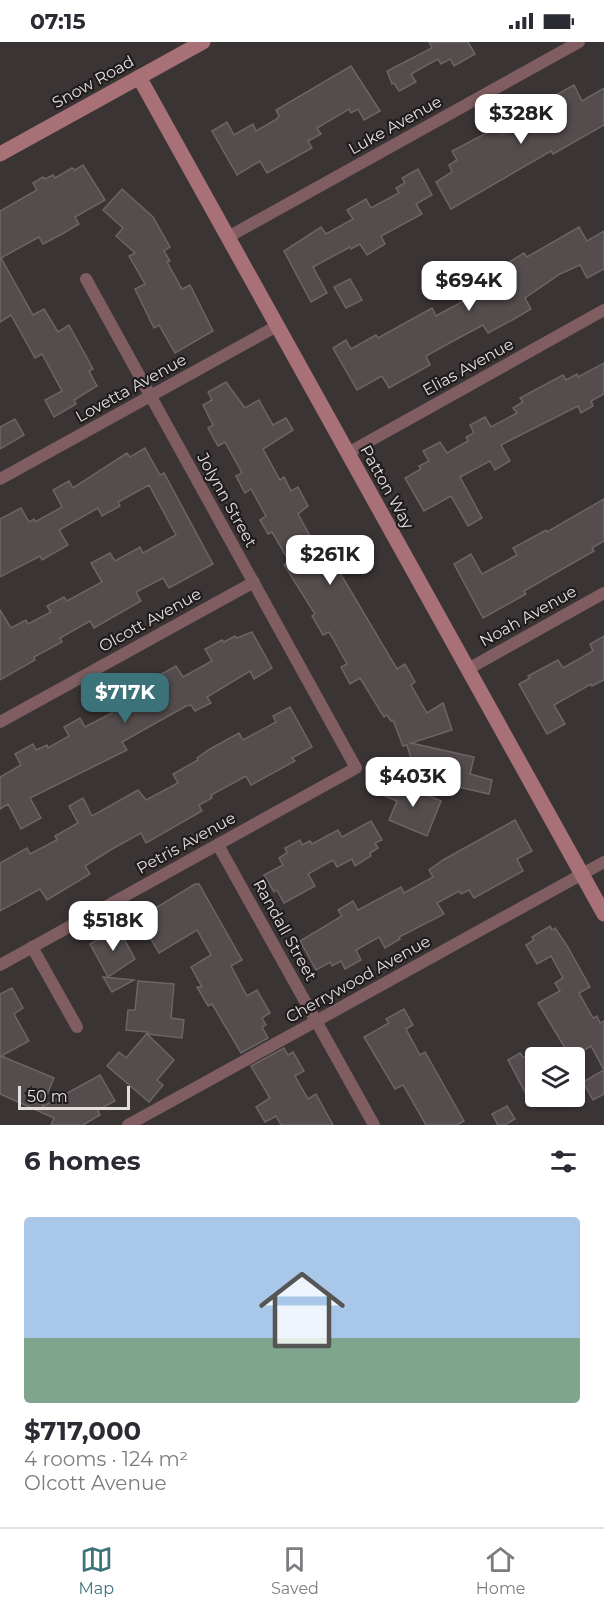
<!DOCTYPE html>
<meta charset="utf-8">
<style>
:root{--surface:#fff;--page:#f7f7f7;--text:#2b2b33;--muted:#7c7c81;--line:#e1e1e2;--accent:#3c737b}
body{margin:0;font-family:Montserrat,sans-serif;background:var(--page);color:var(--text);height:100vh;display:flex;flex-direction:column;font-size:22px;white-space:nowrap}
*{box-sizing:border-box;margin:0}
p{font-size:20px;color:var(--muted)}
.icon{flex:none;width:33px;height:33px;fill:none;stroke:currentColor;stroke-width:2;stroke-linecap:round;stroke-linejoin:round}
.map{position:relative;height:1083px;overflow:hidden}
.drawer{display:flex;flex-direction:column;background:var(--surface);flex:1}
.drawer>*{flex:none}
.fabs{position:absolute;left:525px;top:1005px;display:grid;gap:12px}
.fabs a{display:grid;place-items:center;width:60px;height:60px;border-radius:6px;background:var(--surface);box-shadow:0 2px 4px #0004;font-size:30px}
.scale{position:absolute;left:18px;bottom:15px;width:112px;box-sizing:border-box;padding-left:6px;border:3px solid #e4dfdf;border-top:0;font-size:16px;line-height:21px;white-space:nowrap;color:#e4dfdf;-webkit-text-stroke:4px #201c1d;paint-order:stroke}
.price{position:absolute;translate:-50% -51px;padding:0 14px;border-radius:12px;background:#fff;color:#222;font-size:20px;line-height:39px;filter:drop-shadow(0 2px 3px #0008)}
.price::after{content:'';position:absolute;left:50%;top:36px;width:18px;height:14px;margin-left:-9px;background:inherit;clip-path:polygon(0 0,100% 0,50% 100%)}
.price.current{background:var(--accent);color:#fff}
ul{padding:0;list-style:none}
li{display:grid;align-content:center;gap:12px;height:318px;padding:0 24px}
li+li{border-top:2px solid var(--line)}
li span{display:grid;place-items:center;height:186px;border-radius:6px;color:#555}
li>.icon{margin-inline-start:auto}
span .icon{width:108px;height:108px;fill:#fffc;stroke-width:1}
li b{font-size:26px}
h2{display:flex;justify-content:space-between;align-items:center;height:72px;padding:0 24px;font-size:26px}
.status{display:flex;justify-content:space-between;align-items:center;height:42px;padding:0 30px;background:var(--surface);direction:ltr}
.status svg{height:16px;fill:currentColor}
.menu{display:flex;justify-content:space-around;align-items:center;height:84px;border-top:2px solid var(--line);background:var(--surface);font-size:16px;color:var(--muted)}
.menu a{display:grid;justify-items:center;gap:3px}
.menu .current{color:var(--accent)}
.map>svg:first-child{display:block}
</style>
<div class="status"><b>07:15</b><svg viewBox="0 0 49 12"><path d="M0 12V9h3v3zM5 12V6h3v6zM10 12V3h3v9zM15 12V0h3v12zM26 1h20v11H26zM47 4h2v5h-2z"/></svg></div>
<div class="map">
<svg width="604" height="1083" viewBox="0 0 604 1083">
<rect width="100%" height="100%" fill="#3b3434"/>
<g fill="#544c4d" stroke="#6c6465" stroke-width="1.5">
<path d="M429,0H468L475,12L454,24L450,17L441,22L438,17L411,32L416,40L399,49L394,41L392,42L387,29L432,6Z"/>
<path d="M351,24L380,69L364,78L358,67L351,71L349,67L317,86L321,92L308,99L312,106L267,131L260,119L237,133L212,89L227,80L234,93L253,82L256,89L277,77L279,74L276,68Z"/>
<path d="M574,43L582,59L604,46V83L553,112L551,109L451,167L436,140L452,130L449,123L457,118L452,109L498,85L502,93L532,76L530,73L554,60L552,55Z"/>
<path d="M83,123L105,158L75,175L79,182L62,192L43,202L39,195L1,216L33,273L44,267L58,290L69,283L93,327L89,329L97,344L74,358L76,362L54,375L45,358L62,349L42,312L35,316L11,273L0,280V169L37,148L33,141L43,135L45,137L53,133L55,136L72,126L75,128Z"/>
<path d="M418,127L432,153L416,162L422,172L381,194L385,202L367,213L360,202L351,207L350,205L313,225L327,251L311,260L284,209L321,185L326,192L353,177L347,168L366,157L371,166L399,151L396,146L405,141L402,136Z"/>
<path d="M122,147L153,175L170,205L164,209L170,219L167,220L182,247L190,243L213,289L175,311L159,283L154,286L135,247L145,242L129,214L135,211L116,194L123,186L103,168Z"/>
<path d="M579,185L587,199L604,189V227L587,236L580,223L560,232L525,256L531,267L514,277L488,291L483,283L455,298L426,314L430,323L389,346L382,334L357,348L333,306L346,298L351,307L376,293L378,296L432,266L436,274L469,256L467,252L502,233L498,227L524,211L527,215Z"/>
<path d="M350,237L362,258L346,266L334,245Z"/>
<path d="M604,321V352L591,359L593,364L581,371L578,364L501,403L510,419L495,428L490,419L460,435L482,476L468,484L451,454L424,469L405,436L421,427L419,424L429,419L423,409L440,400L447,411L468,399L466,395L474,391L470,383L485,375L491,385L517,371L513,366L523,360L520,356L563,333L566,338L577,332L578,335Z"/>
<path d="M226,340L245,366L259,358L273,383L286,376L293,388L263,407L280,438L284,435L291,449L298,445L308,464L298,472L314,501L320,497L397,627L405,622L415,640L411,643L427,671L443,661L452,688L411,701L474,715L470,732L492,738L489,752L458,745L460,732L432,726L415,730L407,703L403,704L393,678L391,679L387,673L384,675L360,636L350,642L341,625L347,622L329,590L323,593L312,574L315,572L284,523L289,519L272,490L268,492L260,478L266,474L251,447L245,451L236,434L242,431L225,400L218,404L208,386L213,383L203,363L212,358L208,350Z"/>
<path d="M15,377L24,393L0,407V385Z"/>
<path d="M145,406L160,433L164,431L213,522L169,546L163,536L136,550L141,559L94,586L90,579L60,596L62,600L34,615L35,618L0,638V568L11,586L26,578L28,582L51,570L47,564L64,555L67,559L102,540L91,521L110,511L115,519L140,505L143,511L176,493L149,443L118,460L120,464L102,474L98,466L59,488L68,503L42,518L40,514L0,535V477L21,466L29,480L34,477L35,480L62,465L53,448L69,439L73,446L127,411L130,415Z"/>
<path d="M604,457V499L592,506L594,509L524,549L526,552L483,576L454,522L471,512L482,532L517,513L513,506L546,488L547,490Z"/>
<path d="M252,590L272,626L254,637L250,629L207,655L211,661L195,669L191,663L186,664L122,700L127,708L30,756L41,776L21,787L8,762L0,767V735L21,723L15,712L33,702L36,708L47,703L48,706L69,694L64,685L80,676L85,685L112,671L107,662L125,651L129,659L162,641L158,634L176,624L183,635L212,619L205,607L222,598L224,600L235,594L237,596Z"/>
<path d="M604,594V638L592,644L591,642L554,663L565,682L547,692L519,642L530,636L528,634L558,618L563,626L593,609L590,602Z"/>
<path d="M290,665L312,705L292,716L295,719L251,743L246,734L211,753L212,756L199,763L202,769L146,801L141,791L112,807L85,824L90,832L47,858L40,847L0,869V821L27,806L30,812L57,798L55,794L78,781L69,764L83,756L92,774L138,748L146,758L178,741L173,732L198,718L197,716L210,707L239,691L243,698L276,680L273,674Z"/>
<path d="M392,738L441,759L427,794L389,778L397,759L385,754Z"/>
<path d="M515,778L532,809L517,817L523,829L474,856L469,848L461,852L459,849L437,861L444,872L399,895L400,897L385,906L379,895L356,908L361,918L345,927L341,919L332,924L330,920L316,928L300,899L342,874L338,868L353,859L358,868L401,845L404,851L433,835L429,828L443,818Z"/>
<path d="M371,779L382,798L375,801L378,806L370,811L371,814L355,824L352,817L337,825L333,818L308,832L315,844L284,861L277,848L274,850L264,833L283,823L279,816L287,811L285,806L300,798L302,803L310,799L312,802L338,788L342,795Z"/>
<path d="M195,842H199L242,918L231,924L247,954L257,948L270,971L262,976L266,983L262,985L268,996L241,1011L212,962L208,964L197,945H202L191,925L211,913L197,888L159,911L139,876Z"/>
<path d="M550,884L552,888L555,886L566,902L590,945L579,951L593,976L597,974L600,981L604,979V1052L593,1058L583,1040L604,1028L591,1004L571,1016L538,961L560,949L555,941L563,936L551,914L537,922L526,903L534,898L532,895Z"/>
<path d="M118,886L135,917L108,935L90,902Z"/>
<path d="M103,935L134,938L112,950Z"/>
<path d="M138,939L174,942L171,976L184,978L182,996L147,992L174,1018L157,1038L163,1043L149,1060L107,1024L119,1010L126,1016L148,990L126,988L128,968H135Z"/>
<path d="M12,946L23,966L14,972L29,999L1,1014L54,1036L42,1065L100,1033L115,1059L98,1068L100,1073L83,1083H51L54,1076L0,1052V952Z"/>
<path d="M404,967L413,983L406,987L420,1013L425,1010L464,1079L457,1083H426L403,1043L395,1047L364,995L389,981L386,977Z"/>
<path d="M284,1006L288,1013L293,1010L304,1029L295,1034L308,1057L316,1052L333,1083H281L276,1074L265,1080L256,1065L270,1056L251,1024Z"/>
<path d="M520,1011L523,1015L536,1012V1044L525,1050L508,1018Z"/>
<path d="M507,1064L515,1077L505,1083H498L492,1072Z"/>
</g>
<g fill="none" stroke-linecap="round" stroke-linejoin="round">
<g stroke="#7f5d60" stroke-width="12">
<path d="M228,195L579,0"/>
<path d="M348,411L604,268"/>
<path d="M0,437L277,284"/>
<path d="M468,627L604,551"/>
<path d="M0,680L254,540"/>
<path d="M218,803L374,1083"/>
<path d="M32,905L77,985"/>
<path d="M0,923L356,726L86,237"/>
<path d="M128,1083L604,820"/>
</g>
<g stroke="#a77177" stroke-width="15">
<path d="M139,35L604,872"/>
<path d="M0,112L203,0"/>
</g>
</g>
<g text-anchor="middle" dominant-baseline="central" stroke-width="4.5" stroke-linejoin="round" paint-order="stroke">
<g font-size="16" fill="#e4dfdf" stroke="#201c1d">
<text transform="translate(93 40) rotate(-29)">Snow Road</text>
<text transform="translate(395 83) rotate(-29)">Luke Avenue</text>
<text transform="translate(468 325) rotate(-29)">Elias Avenue</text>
<text transform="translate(131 346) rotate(-29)">Lovetta Avenue</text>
<text transform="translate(387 445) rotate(61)">Patton Way</text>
<text transform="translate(227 458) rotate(61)">Jolynn Street</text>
<text transform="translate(528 574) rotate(-29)">Noah Avenue</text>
<text transform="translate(150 578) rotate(-29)">Olcott Avenue</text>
<text transform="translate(186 801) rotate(-29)">Petris Avenue</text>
<text transform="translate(285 888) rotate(61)">Randall Street</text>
<text transform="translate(358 937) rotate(-29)">Cherrywood Avenue</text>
</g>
</g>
</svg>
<div class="fabs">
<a><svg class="icon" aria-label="layers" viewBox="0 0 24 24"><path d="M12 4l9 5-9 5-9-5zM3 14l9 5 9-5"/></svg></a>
</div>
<div class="scale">50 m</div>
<b class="price" style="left:521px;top:103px">$328K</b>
<b class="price" style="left:469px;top:270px">$694K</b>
<b class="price" style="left:330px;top:544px">$261K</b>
<b class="price current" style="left:125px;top:682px">$717K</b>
<b class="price" style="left:413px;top:766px">$403K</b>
<b class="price" style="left:113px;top:910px">$518K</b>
</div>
<section class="drawer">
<h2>6 homes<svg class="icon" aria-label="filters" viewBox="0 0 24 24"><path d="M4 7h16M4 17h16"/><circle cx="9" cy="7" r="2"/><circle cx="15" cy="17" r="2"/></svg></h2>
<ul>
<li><span style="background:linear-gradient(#a9c7e8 65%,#7fa58c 0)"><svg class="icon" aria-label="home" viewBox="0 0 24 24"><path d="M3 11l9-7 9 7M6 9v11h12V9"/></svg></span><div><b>$717,000</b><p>4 rooms · 124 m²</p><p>Olcott Avenue</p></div></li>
</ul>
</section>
<nav class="menu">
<a class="current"><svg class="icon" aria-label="map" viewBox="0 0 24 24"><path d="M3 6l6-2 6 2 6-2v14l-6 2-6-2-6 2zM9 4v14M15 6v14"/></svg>Map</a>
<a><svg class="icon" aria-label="saved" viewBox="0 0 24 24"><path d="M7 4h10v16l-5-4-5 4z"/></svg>Saved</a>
<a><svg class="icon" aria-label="home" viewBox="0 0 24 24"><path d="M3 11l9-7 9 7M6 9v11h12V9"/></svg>Home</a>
</nav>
